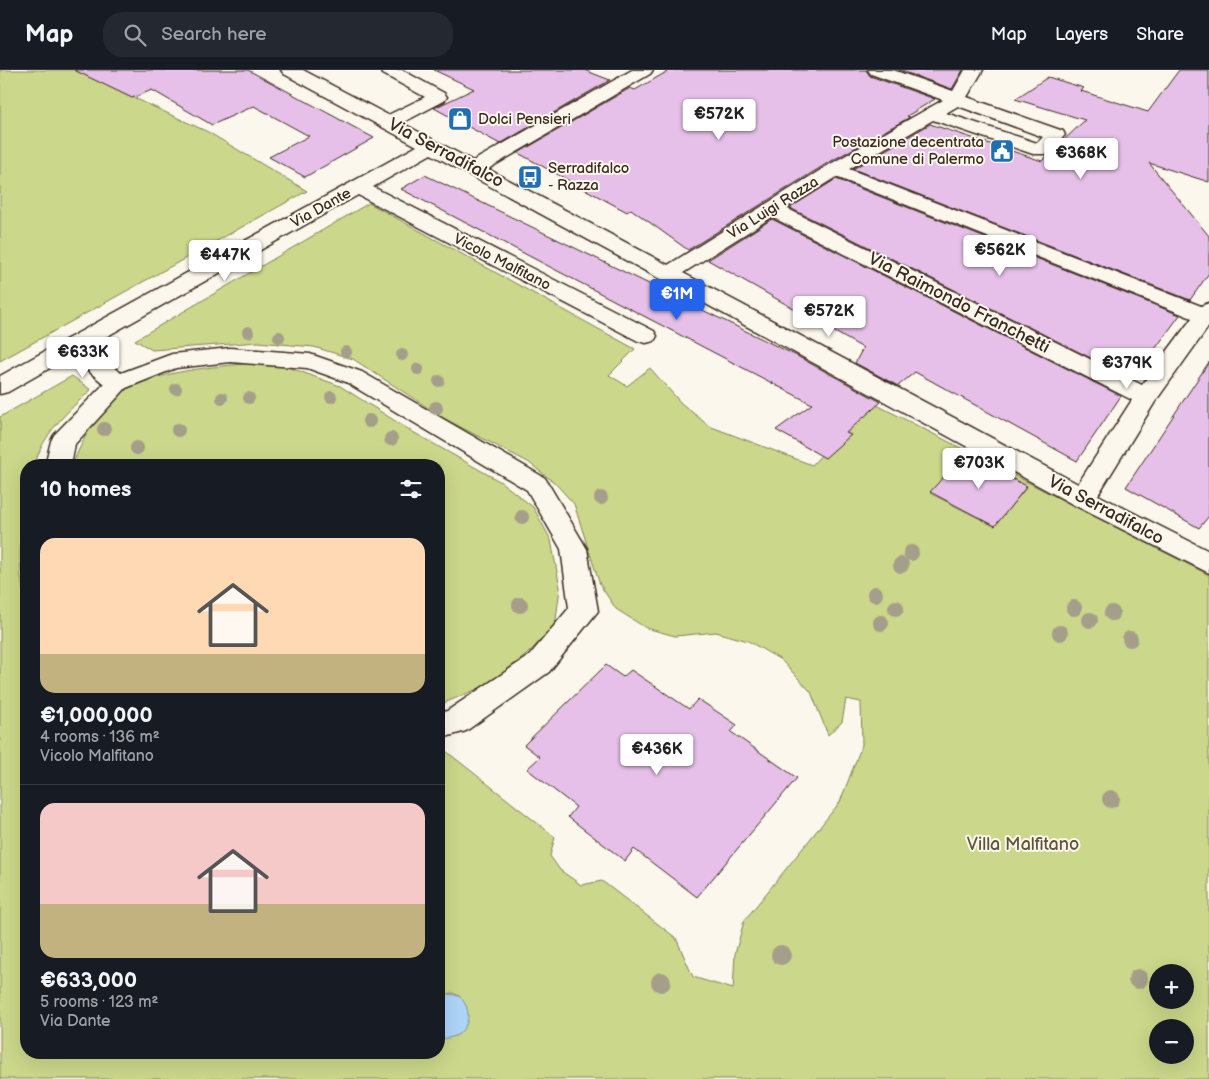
<!DOCTYPE html>
<meta charset="utf-8">
<style>
:root{--surface:#171b24;--page:#242831;--text:#f1f3f6;--muted:#9ea1a6;--line:#363941;--accent:#2563eb}
body{margin:0;font-family:"Balsamiq Sans",sans-serif;background:var(--page);color:var(--text);height:100vh;display:flex;flex-direction:column;font-size:19px;white-space:nowrap}
*{box-sizing:border-box;margin:0}
p{font-size:16px;color:var(--muted)}
.icon{flex:none;width:28px;height:28px;fill:none;stroke:currentColor;stroke-width:2;stroke-linecap:round;stroke-linejoin:round}
.map{position:relative;flex:1;overflow:hidden}
.sheet{position:absolute;left:20px;top:389px;width:425px;height:600px;display:flex;flex-direction:column;background:var(--surface);border-radius:20px;box-shadow:0 5px 20px #0002}
.sheet>*{flex:none}
.buttons{position:absolute;left:1149px;top:894px;display:grid;gap:10px}
.buttons a{display:grid;place-items:center;width:45px;height:45px;border-radius:50%;background:var(--surface);box-shadow:0 5px 20px #0002;font-size:25px}
.price{position:absolute;translate:-50% -42px;padding:0 11px;border-radius:5px;background:#fff;color:#222;font-size:16px;line-height:32px;filter:drop-shadow(0 1px 2px #0008)}
.price::after{content:'';position:absolute;left:50%;top:30px;width:15px;height:11px;margin-left:-8px;background:inherit;clip-path:polygon(0 0,100% 0,50% 100%)}
.price.active{background:var(--accent);color:#fff}
ul{padding:0;list-style:none}
li{display:grid;align-content:center;gap:10px;height:265px;padding:0 20px}
li+li{border-top:1px solid var(--line)}
li span{display:grid;place-items:center;height:155px;border-radius:15px;color:#555}
li>.icon{margin-inline-start:auto}
span .icon{width:90px;height:90px;fill:#fffc;stroke-width:1}
li b{font-size:21px}
h2{display:flex;justify-content:space-between;align-items:center;height:60px;padding:0 20px;font-size:21px}
header{display:flex;align-items:center;gap:30px;box-sizing:border-box;height:70px;padding:0 25px;background:var(--surface);border-bottom:1px solid var(--line)}
header strong{font-size:24px}
nav{display:flex;gap:28px;margin-inline-start:auto;font-size:18px}
.search{width:350px;height:45px;background:var(--page);display:flex;align-items:center;gap:12px;box-sizing:border-box;padding:0 18px;border-radius:20px;color:var(--muted);font-size:19px}
.map>svg:first-child{display:block}
</style>
<header>
<strong>Map</strong>
<div class="search"><svg class="icon" aria-label="search" viewBox="0 0 24 24"><circle cx="10" cy="10" r="6"/><path d="M15 15l6 6"/></svg>Search here</div>
<nav><a>Map</a><a>Layers</a><a>Share</a></nav>
</header>
<div class="map">
<svg width="1209" height="1009" viewBox="0 0 1209 1009">
<rect width="100%" height="100%" fill="#fbf7ec"/>
<filter id="ink" filterUnits="userSpaceOnUse"><feTurbulence type="fractalNoise" baseFrequency=".02" numOctaves="2"/><feDisplacementMap in="SourceGraphic" scale="10" xChannelSelector="R" yChannelSelector="G"/><feConvolveMatrix kernelMatrix="1 2 1 2 8 2 1 2 1" color-interpolation-filters="sRGB"/></filter>
<g filter="url(#ink)">
<g fill="#cbd78a" stroke="#838054" fill-rule="evenodd">
<path d="M0,0H74L208,62L307,121L0,291Z"/>
<path d="M369,133L635,279L609,305L627,316L650,298L681,333L709,356L812,395L871,332L1209,505V1009H0V347L72,306L91,320C68,341 42,364 35,395H26C26,441 13,487 26,532V982H439V968L443,969L459,926L453,923L439,925V679L442,678L555,767L550,786L560,800L581,815L602,811L676,868L693,907L733,919L735,884L744,851L840,732L862,675L861,632L846,629L842,652L828,665L811,622L781,590L748,571L716,562L675,566L646,558L616,539L600,515L574,434L555,413L528,392L445,349L353,289L314,277L258,272L152,280L135,270ZM963,385L1027,417L994,456L930,423ZM1158,902H1185V930H1158ZM1158,958H1185V985H1158Z"/>
<path d="M259,293L291,298L340,316L411,361L501,412L533,437L551,470L560,518L555,557L525,586L487,615L439,635V395H73C75,386 81,376 85,367C91,356 99,340 108,332C140,301 217,296 259,293Z"/>
</g>
<path fill="#aed4f7" stroke="#8090a0" d="M445,923L459,926C478,944 465,972 439,968V925Z"/>
<g fill="#e6c0e9" stroke="#3b2a1e">
<path d="M74,0H248L374,68L305,107L269,87L309,66L254,36L212,55L152,20L132,28Z"/>
<path d="M434,0H584L610,10L500,74L434,38L474,19Z"/>
<path d="M670,0H866L870,6L935,29L907,46L910,47L826,94L688,180L631,139L627,142L518,83L630,18L635,20Z"/>
<path d="M899,0H963L952,19Z"/>
<path d="M1179,0H1209V112L1149,93L1209,166V203L1190,230L853,99L930,54L1042,91L1085,50L1015,29L1048,7L1084,18L1081,21L1148,42Z"/>
<path d="M425,105L797,286L881,332L846,363L851,365L825,388L776,360L812,334L401,119Z"/>
<path d="M836,109L1180,245L1133,309L790,138Z"/>
<path d="M772,149L1121,326L1077,391L915,302L898,316L855,293L863,278L708,190Z"/>
<path d="M1209,292V446L1199,458L1126,417Z"/>
<path d="M963,385L1027,416L995,456L930,422Z"/>
<path d="M606,595L623,607L631,600L689,639L698,629L737,655L731,662L797,708L697,827L634,779L625,791L568,747L576,737L527,699L540,687L524,675Z"/>
</g>
<g fill="none" stroke-linecap="round" stroke-linejoin="round">
<defs>
<path id="minor" d="M281,0H303L388,45L425,27L383,4L380,0H402L444,23L447,27L444,31L402,53L473,91L632,0H653L650,4L488,99L668,195L827,96L943,30L871,4L868,0H893L953,21L965,0H983L967,27L1063,61L1065,65L1047,84H1033L933,50L849,99L1201,236L1209,233V256L1155,332L1098,425L1209,481V503L1074,435L431,84L373,117L654,261L657,266L654,271L646,273L638,271L358,125L88,277L121,303L172,284L230,278L310,284L362,302L545,408L587,479L598,541L549,602L466,661L439,669V643L447,641L529,586L569,538L561,479L527,420L346,312L307,298L230,292L176,298L126,318L75,374L71,395H45L51,371L54,365L104,314L71,286L8,322L0,324V306L417,76L284,4ZM958,36L1043,67L1037,73L946,43ZM836,107L1192,248L1142,315L786,138ZM772,147L1132,330L1078,414L683,203Z"/>
</defs>
<use href="#minor" stroke="#3b2a1e" stroke-width="3"/>
<use href="#minor" fill="#fbf7ec" fill-rule="evenodd"/>
</g>
<g fill="#a59e8a">
<circle cx="248" cy="262" r="6"/>
<circle cx="279" cy="267" r="6"/>
<circle cx="346" cy="282" r="6"/>
<circle cx="402" cy="285" r="6"/>
<circle cx="418" cy="299" r="6"/>
<circle cx="439" cy="311" r="6"/>
<circle cx="176" cy="319" r="6"/>
<circle cx="331" cy="327" r="6"/>
<circle cx="222" cy="328" r="6"/>
<circle cx="249" cy="328" r="6"/>
<circle cx="436" cy="338" r="7"/>
<circle cx="369" cy="351" r="7"/>
<circle cx="104" cy="359" r="7"/>
<circle cx="178" cy="360" r="7"/>
<circle cx="391" cy="369" r="7"/>
<circle cx="137" cy="378" r="7"/>
<circle cx="601" cy="428" r="7"/>
<circle cx="522" cy="447" r="7"/>
<circle cx="911" cy="483" r="8"/>
<circle cx="901" cy="495" r="8"/>
<circle cx="875" cy="524" r="8"/>
<circle cx="520" cy="535" r="8"/>
<circle cx="896" cy="538" r="8"/>
<circle cx="1074" cy="538" r="8"/>
<circle cx="1112" cy="543" r="8"/>
<circle cx="1090" cy="550" r="8"/>
<circle cx="881" cy="553" r="8"/>
<circle cx="1060" cy="563" r="8"/>
<circle cx="1130" cy="569" r="8"/>
<circle cx="1111" cy="729" r="9"/>
<circle cx="781" cy="885" r="10"/>
<circle cx="1138" cy="909" r="10"/>
<circle cx="661" cy="912" r="10"/>
</g>
</g>
<defs>
<symbol id="shop-square" viewBox="-11 -11 22 22"><rect x="-9" y="-9" width="18" height="18" rx="4" fill="#1f6fb2" stroke="#fbf7ec"/><path d="M-5-2.5h2.3a2.7 3.5 0 0 1 5.4 0H5L5.5 6h-11ZM-1.5-2.5h3a1.5 2.3 0 0 0-3 0Z" fill="#fff"/></symbol>
<symbol id="civic-square" viewBox="-11 -11 22 22"><rect x="-9" y="-9" width="18" height="18" rx="4" fill="#1f6fb2" stroke="#fbf7ec"/><path d="M-.6-6.5H3V-4.5H.6V-3L4-1V1h2V6H-6V1h2V-1L-.6-3ZM-1.2 2.5V6h2.4V2.5Z" fill="#fff"/></symbol>
<symbol id="bus-square" viewBox="-11 -11 22 22"><rect x="-9" y="-9" width="18" height="18" rx="4" fill="#1f6fb2" stroke="#fbf7ec"/><path d="M-5-6H5V4H4V6H2V4H-2V6H-4V4H-5ZM-3.5-4V0h7V-4ZM-3.5 1.2v1.5H-2V1.2ZM2 1.2v1.5H3.5V1.2Z" fill="#fff"/></symbol>
</defs>
<g fill-rule="evenodd">
<use href="#shop-square" x="446" y="35" width="28" height="28"/>
<use href="#civic-square" x="988" y="67" width="28" height="28"/>
<use href="#bus-square" x="516" y="93" width="28" height="28"/>
</g>
<g text-anchor="middle" dominant-baseline="central" stroke-width="4" stroke-linejoin="round" paint-order="stroke">
<g font-size="15" fill="#3b2a1e" stroke="#fbf7ec" text-anchor="start">
<text x="478" y="49">Dolci Pensieri</text>
<text x="984" y="72" text-anchor="end">Postazione decentrata<tspan x="984" dy="17">Comune di Palermo</tspan></text>
<text x="548" y="98">Serradifalco<tspan x="548" dy="17">- Razza</tspan></text>
</g>
<g font-size="15" fill="#3b2a1e" stroke="#fbf7ec">
<text transform="translate(321 138) rotate(-29)">Via Dante</text>
<text transform="translate(773 138) rotate(-32)">Via Luigi Razza</text>
<text transform="translate(502 192) rotate(27)">Vicolo Malfitano</text>
</g>
<g font-size="18" fill="#3b2a1e" stroke="#fbf7ec">
<text transform="translate(446 83) rotate(28)">Via Serradifalco</text>
<text transform="translate(959 233) rotate(27)">Via Raimondo Franchetti</text>
<text transform="translate(1106 440) rotate(28)">Via Serradifalco</text>
</g>
<g font-size="18" fill="#5f5539" stroke="#fbf7ec">
<text x="1023" y="774">Villa Malfitano</text>
</g>
</g>
</svg>
<div class="buttons">
<a>+</a>
<a>−</a>
</div>
<b class="price" style="left:719px;top:71px">€572K</b>
<b class="price" style="left:1081px;top:110px">€368K</b>
<b class="price" style="left:1000px;top:207px">€562K</b>
<b class="price" style="left:225px;top:212px">€447K</b>
<b class="price active" style="left:677px;top:251px">€1M</b>
<b class="price" style="left:829px;top:268px">€572K</b>
<b class="price" style="left:83px;top:309px">€633K</b>
<b class="price" style="left:1127px;top:320px">€379K</b>
<b class="price" style="left:979px;top:420px">€703K</b>
<b class="price" style="left:657px;top:706px">€436K</b>
<section class="sheet">
<h2>10 homes<svg class="icon" aria-label="filters" viewBox="0 0 24 24"><path d="M4 7h16M4 17h16"/><circle cx="9" cy="7" r="2"/><circle cx="15" cy="17" r="2"/></svg></h2>
<ul>
<li><span style="background:linear-gradient(#ffd9b3 75%,#c2b280 0)"><svg class="icon" aria-label="home" viewBox="0 0 24 24"><path d="M3 11l9-7 9 7M6 9v11h12V9"/></svg></span><div><b>€1,000,000</b><p>4 rooms · 136 m²</p><p>Vicolo Malfitano</p></div></li>
<li><span style="background:linear-gradient(#f6c9c9 65%,#c2b280 0)"><svg class="icon" aria-label="home" viewBox="0 0 24 24"><path d="M3 11l9-7 9 7M6 9v11h12V9"/></svg></span><div><b>€633,000</b><p>5 rooms · 123 m²</p><p>Via Dante</p></div></li>
</ul>
</section>
</div>
